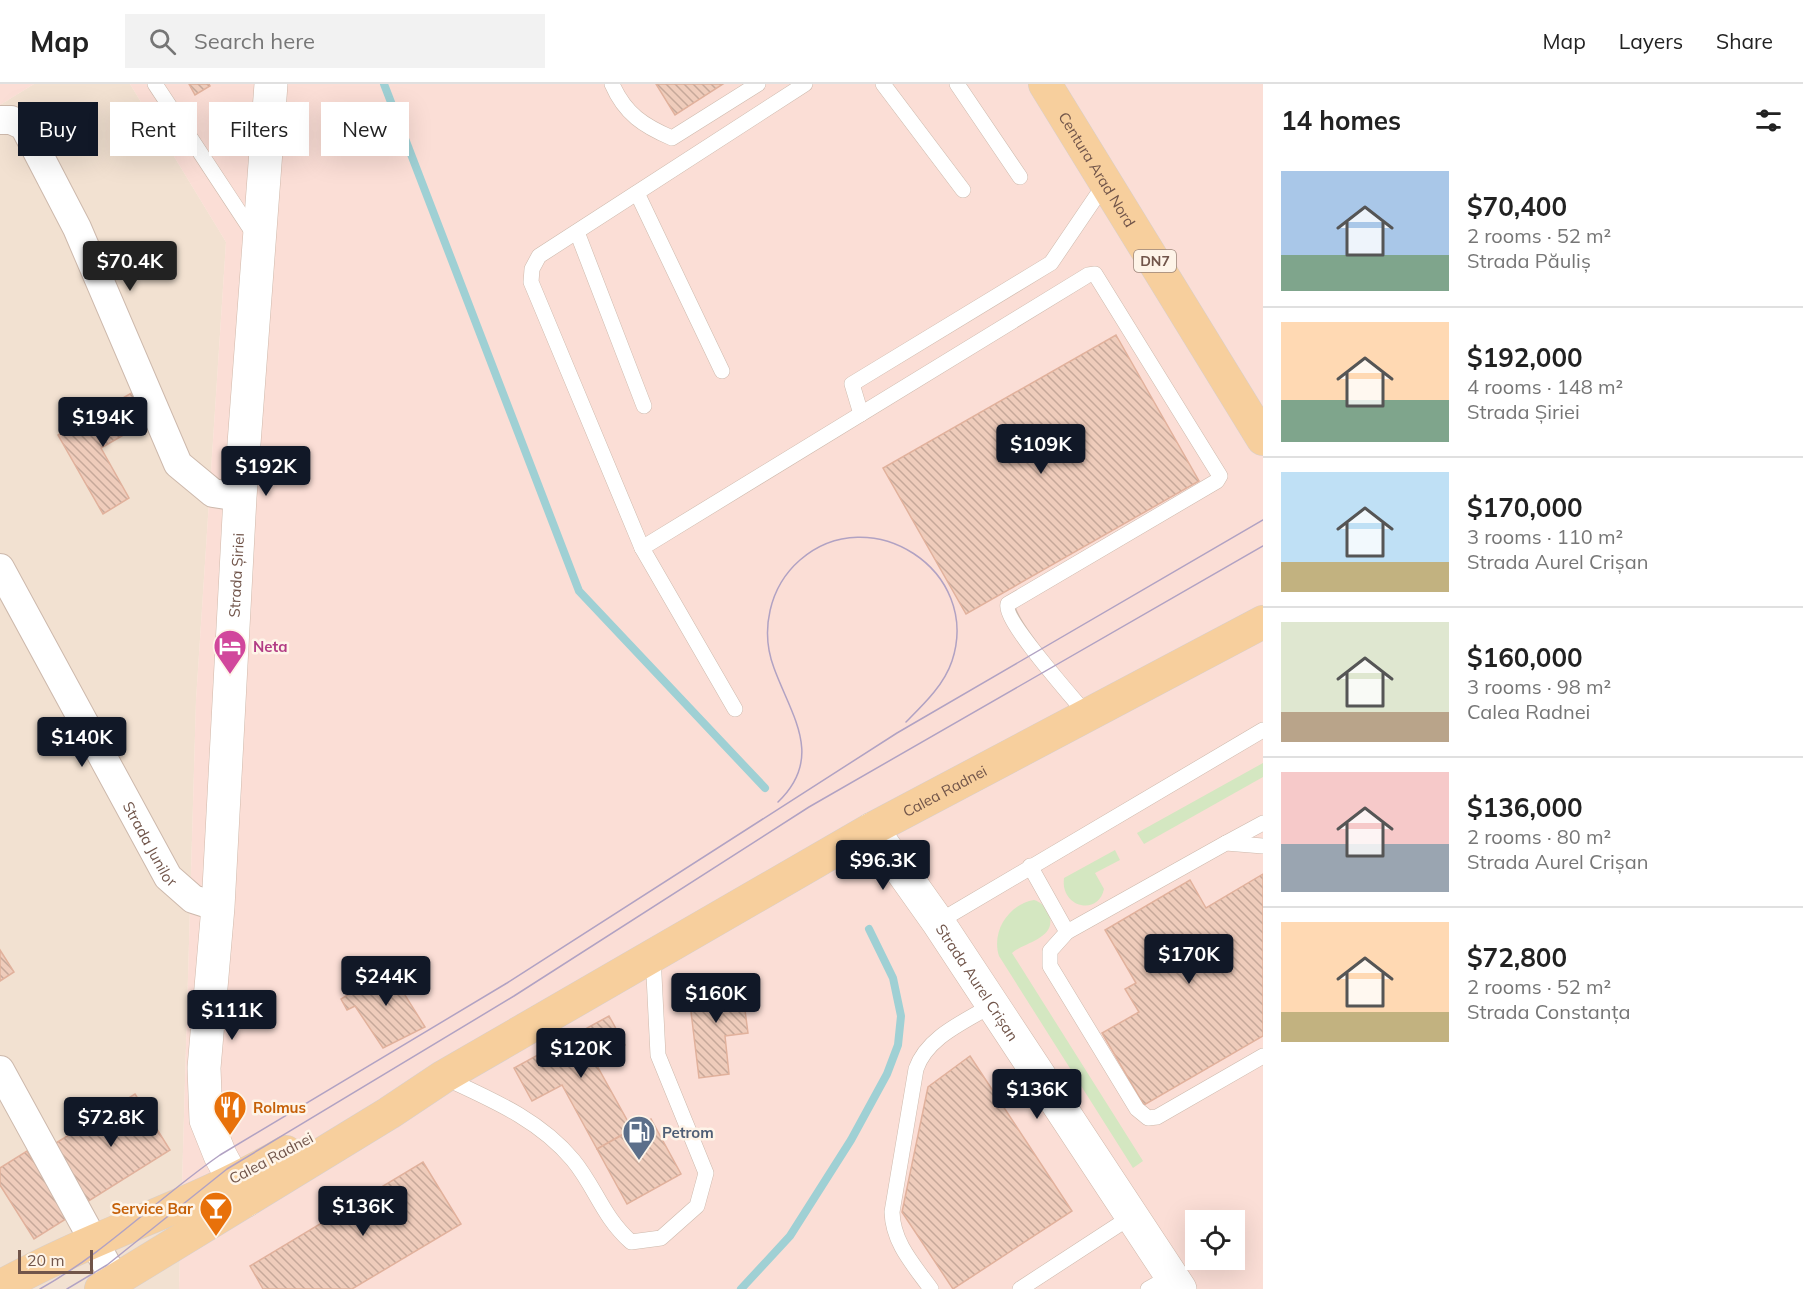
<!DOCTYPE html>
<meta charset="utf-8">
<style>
:root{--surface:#fff;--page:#f2f2f2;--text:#222;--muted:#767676;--line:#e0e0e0;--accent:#111827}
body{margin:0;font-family:Mulish,sans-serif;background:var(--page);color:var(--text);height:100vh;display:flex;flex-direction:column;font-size:22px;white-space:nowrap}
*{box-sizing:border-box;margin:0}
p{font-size:20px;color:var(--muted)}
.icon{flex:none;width:33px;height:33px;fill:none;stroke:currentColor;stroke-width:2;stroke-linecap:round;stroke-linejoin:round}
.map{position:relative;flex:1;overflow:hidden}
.panel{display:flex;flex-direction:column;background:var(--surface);width:540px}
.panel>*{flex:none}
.hud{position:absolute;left:18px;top:18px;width:570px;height:54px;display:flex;gap:12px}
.buttons{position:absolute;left:1185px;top:1126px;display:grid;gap:12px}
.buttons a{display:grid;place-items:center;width:60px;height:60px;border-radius:0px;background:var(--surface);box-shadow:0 6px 24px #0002;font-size:30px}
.scale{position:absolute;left:18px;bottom:15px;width:75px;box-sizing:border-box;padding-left:6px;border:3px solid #71554a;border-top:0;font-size:16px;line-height:21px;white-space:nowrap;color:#71554a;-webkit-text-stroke:4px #fef4e8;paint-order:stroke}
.price{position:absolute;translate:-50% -51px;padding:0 14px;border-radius:6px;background:var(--accent);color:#fff;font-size:20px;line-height:39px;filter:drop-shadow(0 2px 3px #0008)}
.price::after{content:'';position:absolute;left:50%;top:36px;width:18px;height:14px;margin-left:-9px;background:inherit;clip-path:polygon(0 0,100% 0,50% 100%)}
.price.current{background:#222;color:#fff}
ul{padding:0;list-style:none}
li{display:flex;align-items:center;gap:18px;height:150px;padding:0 18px}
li+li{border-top:2px solid var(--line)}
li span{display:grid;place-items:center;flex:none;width:168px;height:120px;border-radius:0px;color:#555}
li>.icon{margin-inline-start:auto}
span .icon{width:72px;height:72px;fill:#fffc;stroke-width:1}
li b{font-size:26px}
h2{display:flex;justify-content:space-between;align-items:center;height:72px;padding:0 18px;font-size:26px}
.pill{padding:0 21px;border-radius:0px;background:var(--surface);box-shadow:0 6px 24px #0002;font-size:21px;line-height:54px}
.pill.current{background:var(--accent);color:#fff}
header{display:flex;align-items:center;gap:36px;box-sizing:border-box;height:84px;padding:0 30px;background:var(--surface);border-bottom:2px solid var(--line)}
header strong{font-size:28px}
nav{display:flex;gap:33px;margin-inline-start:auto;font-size:21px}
.search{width:420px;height:54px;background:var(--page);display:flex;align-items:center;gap:15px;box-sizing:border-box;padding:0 21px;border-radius:0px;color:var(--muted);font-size:22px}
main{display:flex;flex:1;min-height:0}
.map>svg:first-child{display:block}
</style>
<header>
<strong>Map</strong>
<div class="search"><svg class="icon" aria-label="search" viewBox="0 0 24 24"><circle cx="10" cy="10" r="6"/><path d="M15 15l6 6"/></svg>Search here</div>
<nav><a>Map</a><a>Layers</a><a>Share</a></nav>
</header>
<main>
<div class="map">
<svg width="1263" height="1205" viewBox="0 0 1263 1205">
<defs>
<pattern id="building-back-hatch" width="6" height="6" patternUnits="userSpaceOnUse" patternTransform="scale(1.5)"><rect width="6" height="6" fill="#efccbb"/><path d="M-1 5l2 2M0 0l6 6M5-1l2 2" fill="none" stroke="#c6a89a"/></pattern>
</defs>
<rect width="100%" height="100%" fill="#fbefe2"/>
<path fill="#f2e1d1" d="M34,0H130L226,158L196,616L179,1205H0V21Z"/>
<g fill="#fbded6" fill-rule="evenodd">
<path d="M0,0H34L0,21Z"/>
<path d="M130,0H1263V1205H179L196,616L226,158ZM1196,1137H1234V1176H1196Z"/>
</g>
<g fill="#d4e7c1">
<path d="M1263,679V693L1144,760L1137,749Z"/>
<path d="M1115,766L1120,776L1095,789L1104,805C1098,833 1060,823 1064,794Z"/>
<path d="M1034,816C1041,818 1044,822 1048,828C1060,854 1024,858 1012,869L1143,1077L1133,1084L999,872C991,847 1009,820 1034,816Z"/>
</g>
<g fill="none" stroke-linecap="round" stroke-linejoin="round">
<g stroke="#9fd0d4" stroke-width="8">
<path d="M384,0L579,507L765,704"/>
<path d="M741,1205L790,1152L851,1056L887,990L898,961L901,932L893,894L869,845"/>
</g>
</g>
<g fill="url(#building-back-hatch)" stroke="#e1b19c" stroke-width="1.5">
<path d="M189,0H209L210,2L195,11Z"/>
<path d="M656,0H723L675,31Z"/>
<path d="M1116,251L1199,397L966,530L883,384Z"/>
<path d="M135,307L151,335L101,364L129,414L103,430L58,351Z"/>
<path d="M1263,790V952L1144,1021L1102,949L1139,928L1125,905L1136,899L1105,846L1190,796L1206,824Z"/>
<path d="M0,866L14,888L0,897Z"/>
<path d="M401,878L409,891L398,900L425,943L383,964L355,922L347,926L341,915Z"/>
<path d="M741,896L748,949L725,952L729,990L699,994L688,903Z"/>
<path d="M609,932L625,961L595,978L632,1045L597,1065L562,1001L532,1017L514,984Z"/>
<path d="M970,972L1072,1127L953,1205L902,1128L928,1003Z"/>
<path d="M135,1010L170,1066L87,1118L51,1062Z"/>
<path d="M651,1035L681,1090L627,1120L597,1065Z"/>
<path d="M27,1067L69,1133L34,1155L0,1101V1084Z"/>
<path d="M423,1078L461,1140L352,1205H263L250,1182Z"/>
</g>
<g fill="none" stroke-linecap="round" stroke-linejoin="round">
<defs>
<g id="service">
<path d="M155,0L255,152"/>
<path d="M612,0C625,30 644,42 672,54L758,0"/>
<path d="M883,0L963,106"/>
<path d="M957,0L1020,93"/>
<path d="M637,109L722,287"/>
<path d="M577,148L644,322"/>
<path d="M861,330L852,300L1051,179L1106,98"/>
<path d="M642,464L1088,191L1095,190L1220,392L1217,397L1008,520C1002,535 1074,615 1087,631"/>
<path d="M735,625L642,464L531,198L532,185L539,172L805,0"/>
<path d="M1226,759L1263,739"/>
<path d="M1030,782L1067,848L1050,867V882L1137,1025L1148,1034L1157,1033L1263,972"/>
<path d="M938,838L1263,646"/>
<path d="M1067,848L1226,759L1263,762"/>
<path d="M443,993C490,1015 539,1035 573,1076C596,1104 602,1132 631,1158L661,1154L697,1122L706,1089L658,971L653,871"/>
<path d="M931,1205C913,1180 893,1159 892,1128L916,985C927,953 964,938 992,921"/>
<path d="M1020,1205L1132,1132"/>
<path d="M1148,1205L1171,1192"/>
</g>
<g id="minor">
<path d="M0,36H11L24,42L77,144L178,380L213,409L240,413"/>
<path id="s1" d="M0,484L168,793L193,815L218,823"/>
<path d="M0,986L115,1196"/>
</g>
<g id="secondary">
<path id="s2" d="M872,745L938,838L1180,1205"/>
<path id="s3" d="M245,1117L220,1071L206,1036L204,984L218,823L240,413L271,0"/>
</g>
<g id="primary">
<path id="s4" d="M1045,0L1263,355"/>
<path d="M0,1203C92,1151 195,1122 286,1068"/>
<path id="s5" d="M101,1205L389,1029L443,993L872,745L1263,538"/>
</g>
</defs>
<use href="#service" stroke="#cdb9ac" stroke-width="16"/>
<use href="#minor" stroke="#cdb9ac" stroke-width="30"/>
<use href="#secondary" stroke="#d0b8aa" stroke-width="34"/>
<use href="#primary" stroke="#d7cfcc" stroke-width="34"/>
<use href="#service" stroke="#fff" stroke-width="15"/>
<use href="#minor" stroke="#fff" stroke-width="28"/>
<use href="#secondary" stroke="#fff" stroke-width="33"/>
<use href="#primary" stroke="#f7cf9d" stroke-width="33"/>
<g stroke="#b1a2c3" stroke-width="1.5">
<path d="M778,718C825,673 791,631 774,584C760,547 769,503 800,476C870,415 982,486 952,577C944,601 924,620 906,638"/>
<path d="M40,1205C106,1168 158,1114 220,1071L507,899L897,649L1263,436"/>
<path d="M67,1205L107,1181L227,1085L514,912L809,723L1263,462"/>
</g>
</g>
<defs>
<symbol id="hotel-pin" viewBox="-11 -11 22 30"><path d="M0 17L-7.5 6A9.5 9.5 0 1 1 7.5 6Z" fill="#d1479c" stroke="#fef4e8"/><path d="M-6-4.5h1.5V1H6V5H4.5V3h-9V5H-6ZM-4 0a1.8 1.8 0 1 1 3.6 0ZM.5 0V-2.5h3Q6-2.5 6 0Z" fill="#fff"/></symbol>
<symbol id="restaurant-pin" viewBox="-11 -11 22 30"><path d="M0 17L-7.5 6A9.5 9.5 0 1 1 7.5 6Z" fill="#e8710a" stroke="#fef4e8"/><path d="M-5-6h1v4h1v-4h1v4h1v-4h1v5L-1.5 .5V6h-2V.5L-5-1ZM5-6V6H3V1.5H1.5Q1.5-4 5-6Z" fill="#fff"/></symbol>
<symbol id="fuel-pin" viewBox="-11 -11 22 30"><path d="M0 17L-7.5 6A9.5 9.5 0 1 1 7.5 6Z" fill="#5c6f8a" stroke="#fef4e8"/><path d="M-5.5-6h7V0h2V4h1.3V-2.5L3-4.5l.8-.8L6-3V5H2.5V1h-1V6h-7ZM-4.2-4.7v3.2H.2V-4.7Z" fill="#fff"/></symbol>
<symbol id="bar-pin" viewBox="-11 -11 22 30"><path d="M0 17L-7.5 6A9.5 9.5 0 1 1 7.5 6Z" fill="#e8710a" stroke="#fef4e8"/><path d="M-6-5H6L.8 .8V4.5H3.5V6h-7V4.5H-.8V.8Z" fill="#fff"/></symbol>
</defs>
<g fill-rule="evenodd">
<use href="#hotel-pin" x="211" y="543" width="38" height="52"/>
<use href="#restaurant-pin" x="211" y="1004" width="38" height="52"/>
<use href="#fuel-pin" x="620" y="1029" width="38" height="52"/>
<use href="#bar-pin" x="197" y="1105" width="38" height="52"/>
</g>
<g text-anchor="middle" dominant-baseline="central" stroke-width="5" stroke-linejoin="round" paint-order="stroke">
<rect fill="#fef4e8" stroke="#9b8579" stroke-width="1.5" x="1134" y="166" width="42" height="22" rx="4.5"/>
<g font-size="14" font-weight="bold" fill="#71554a">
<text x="1155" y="177">DN7</text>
</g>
<g font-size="15" fill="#71554a" stroke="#fef4e8">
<text stroke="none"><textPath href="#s4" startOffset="100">Centura Arad Nord</textPath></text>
<text stroke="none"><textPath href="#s3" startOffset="636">Strada Șiriei</textPath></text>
<text stroke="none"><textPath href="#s5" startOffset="980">Calea Radnei</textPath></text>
<text stroke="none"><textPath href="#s1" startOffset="314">Strada Junilor</textPath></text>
<text stroke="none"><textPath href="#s2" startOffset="186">Strada Aurel Crișan</textPath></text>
<text transform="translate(271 1074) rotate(-28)">Calea Radnei</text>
</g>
<g font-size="15" font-weight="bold" fill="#b23c85" stroke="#fef4e8" text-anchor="start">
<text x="253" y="562">Neta</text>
</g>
<g font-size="15" font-weight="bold" fill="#c56008" stroke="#fef4e8" text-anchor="start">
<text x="253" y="1023">Rolmus</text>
<text x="193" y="1124" text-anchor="end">Service Bar</text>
</g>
<g font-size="15" font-weight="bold" fill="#4e5e75" stroke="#fef4e8" text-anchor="start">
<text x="662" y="1048">Petrom</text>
</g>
</g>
</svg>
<div class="buttons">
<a><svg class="icon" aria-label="locate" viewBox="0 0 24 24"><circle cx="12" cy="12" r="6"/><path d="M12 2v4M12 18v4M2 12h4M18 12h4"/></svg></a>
</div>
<div class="scale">20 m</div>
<b class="price current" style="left:130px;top:208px">$70.4K</b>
<b class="price" style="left:103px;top:364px">$194K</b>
<b class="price" style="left:1041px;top:391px">$109K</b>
<b class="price" style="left:266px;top:413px">$192K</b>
<b class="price" style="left:82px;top:684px">$140K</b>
<b class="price" style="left:883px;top:807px">$96.3K</b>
<b class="price" style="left:1189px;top:901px">$170K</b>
<b class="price" style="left:386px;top:923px">$244K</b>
<b class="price" style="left:716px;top:940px">$160K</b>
<b class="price" style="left:232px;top:957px">$111K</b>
<b class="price" style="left:581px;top:995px">$120K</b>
<b class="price" style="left:1037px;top:1036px">$136K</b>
<b class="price" style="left:111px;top:1064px">$72.8K</b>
<b class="price" style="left:363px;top:1153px">$136K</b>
<div class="hud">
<a class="pill current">Buy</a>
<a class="pill">Rent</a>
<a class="pill">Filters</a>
<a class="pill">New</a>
</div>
</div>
<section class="panel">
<h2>14 homes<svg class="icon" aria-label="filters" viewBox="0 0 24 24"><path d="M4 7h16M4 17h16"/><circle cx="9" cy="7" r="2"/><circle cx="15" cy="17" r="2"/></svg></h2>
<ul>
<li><span style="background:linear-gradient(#a9c7e8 70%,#7fa58c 0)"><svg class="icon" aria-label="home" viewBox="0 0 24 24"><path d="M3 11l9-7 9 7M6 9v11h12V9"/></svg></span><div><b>$70,400</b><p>2 rooms · 52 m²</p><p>Strada Păuliș</p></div></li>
<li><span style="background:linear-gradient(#ffd9b3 65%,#7fa58c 0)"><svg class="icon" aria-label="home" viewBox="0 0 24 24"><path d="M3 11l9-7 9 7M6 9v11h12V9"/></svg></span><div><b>$192,000</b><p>4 rooms · 148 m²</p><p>Strada Șiriei</p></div></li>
<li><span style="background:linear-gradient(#bfe0f5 75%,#c2b280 0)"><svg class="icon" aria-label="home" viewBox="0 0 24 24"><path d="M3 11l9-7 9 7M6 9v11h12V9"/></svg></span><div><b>$170,000</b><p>3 rooms · 110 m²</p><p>Strada Aurel Crișan</p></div></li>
<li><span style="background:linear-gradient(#dfe7d0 75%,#b9a48a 0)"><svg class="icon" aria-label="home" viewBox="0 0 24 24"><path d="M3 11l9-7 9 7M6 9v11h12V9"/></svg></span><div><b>$160,000</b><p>3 rooms · 98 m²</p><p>Calea Radnei</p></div></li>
<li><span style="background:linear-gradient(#f6c9c9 60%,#9aa5b1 0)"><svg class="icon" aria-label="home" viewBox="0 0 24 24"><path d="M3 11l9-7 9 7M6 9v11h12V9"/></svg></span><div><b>$136,000</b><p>2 rooms · 80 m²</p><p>Strada Aurel Crișan</p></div></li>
<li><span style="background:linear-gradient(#ffd9b3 75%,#c2b280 0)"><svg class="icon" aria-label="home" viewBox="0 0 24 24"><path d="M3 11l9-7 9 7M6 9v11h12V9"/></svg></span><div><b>$72,800</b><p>2 rooms · 52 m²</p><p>Strada Constanța</p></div></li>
</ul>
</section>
</main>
